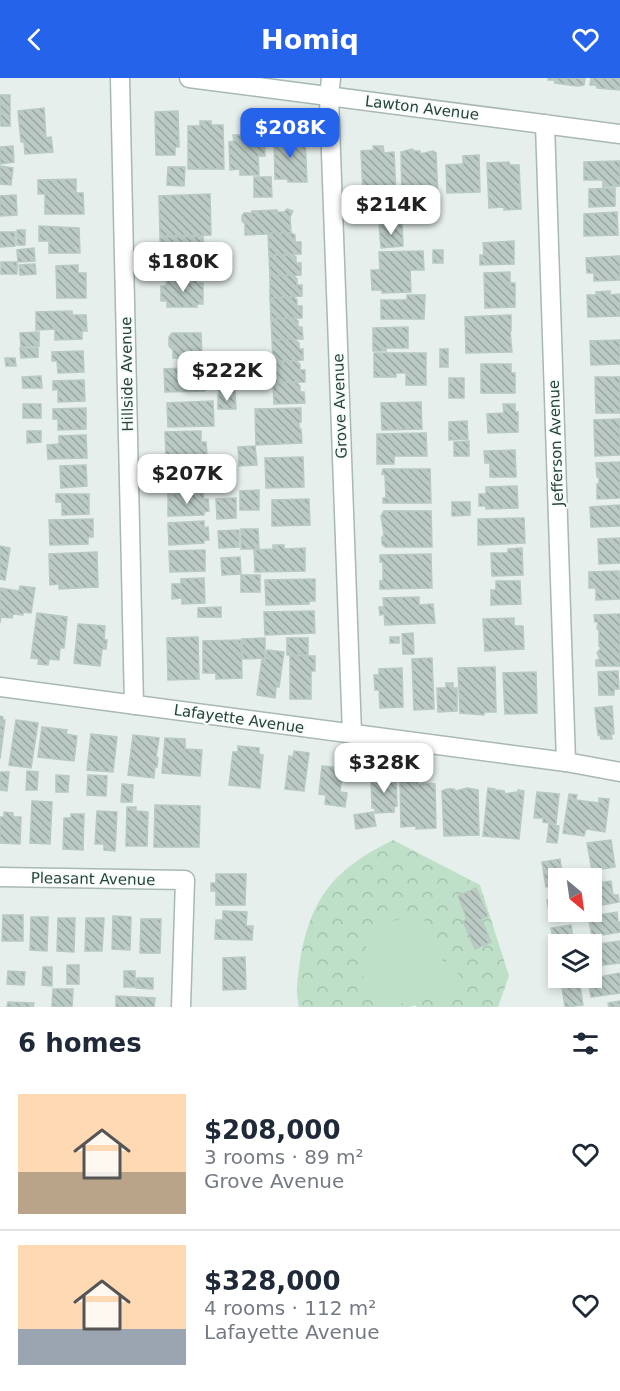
<!DOCTYPE html>
<meta charset="utf-8">
<style>
:root{--surface:#fff;--page:#f6f6f7;--text:#1f2937;--muted:#747a83;--line:#e0e1e3;--accent:#2563eb}
body{margin:0;font-family:"DejaVu Sans",sans-serif;background:var(--page);color:var(--text);height:100vh;display:flex;flex-direction:column;font-size:22px;white-space:nowrap}
*{box-sizing:border-box;margin:0}
p{font-size:20px;color:var(--muted)}
.icon{flex:none;width:33px;height:33px;fill:none;stroke:currentColor;stroke-width:2;stroke-linecap:round;stroke-linejoin:round}
.map{position:relative;height:929px;overflow:hidden}
.drawer{display:flex;flex-direction:column;background:var(--surface);flex:1}
.drawer>*{flex:none}
.needle{width:39px;rotate:151deg}
.tools{position:absolute;left:548px;top:790px;display:grid;gap:12px}
.tools a{display:grid;place-items:center;width:54px;height:54px;border-radius:0px;background:var(--surface);box-shadow:0 3px 9px #0003;font-size:30px}
.price{position:absolute;translate:-50% -51px;padding:0 14px;border-radius:12px;background:#fff;color:#222;font-size:20px;line-height:39px;filter:drop-shadow(0 2px 3px #0008)}
.price::after{content:'';position:absolute;left:50%;top:36px;width:18px;height:14px;margin-left:-9px;background:inherit;clip-path:polygon(0 0,100% 0,50% 100%)}
.price.on{background:var(--accent);color:#fff}
ul{padding:0;list-style:none}
li{display:flex;align-items:center;gap:18px;height:150px;padding:0 18px}
li+li{border-top:2px solid var(--line)}
li span{display:grid;place-items:center;flex:none;width:168px;height:120px;border-radius:0px;color:#555}
li>.icon{margin-inline-start:auto}
span .icon{width:72px;height:72px;fill:#fffc;stroke-width:1}
li b{font-size:26px}
h2{display:flex;justify-content:space-between;align-items:center;height:72px;padding:0 18px;font-size:26px}
header{display:flex;justify-content:space-between;align-items:center;height:78px;padding:0 18px;background:var(--accent);color:#fff;font-size:27px;font-weight:800}
.map>svg:first-child{display:block}
</style>
<header><svg class="icon" aria-label="back" viewBox="0 0 24 24"><path d="M15 5l-7 7 7 7"/></svg>Homiq<svg class="icon" aria-label="heart" viewBox="0 0 24 24"><path d="M12 20l-8-8c-3-5 5-10 8-4 3-6 11-1 8 4z"/></svg></header>
<div class="map">
<svg width="620" height="929" viewBox="0 0 620 929">
<defs>
<pattern id="park-crowns" width="20" height="18" patternUnits="userSpaceOnUse" patternTransform="scale(1.5)"><rect width="20" height="18" fill="#bfe0c8"/><path d="M2 6a3 3 0 1 1 6 0M12 15a3 3 0 1 1 6 0" fill="none" stroke="#a4c1ad"/></pattern>
<pattern id="building-back-hatch" width="6" height="6" patternUnits="userSpaceOnUse" patternTransform="scale(1.5)"><rect width="6" height="6" fill="#bbcac4"/><path d="M-1 5l2 2M0 0l6 6M5-1l2 2" fill="none" stroke="#98a6a0"/></pattern>
</defs>
<rect width="100%" height="100%" fill="#e6efeb"/>
<path fill="url(#park-crowns)" d="M393,762L480,807L509,898L498,929H417L415,927L410,929H299C295,914 298,898 300,883C311,818 335,791 393,762Z"/>
<path fill="#bfe0c8" d="M407,840L422,841L427,844L443,884L451,883L461,901L455,913L434,919L432,914L430,913C419,918 403,928 391,927C384,927 379,923 375,918C346,890 370,842 407,840Z"/>
<g fill="url(#building-back-hatch)" stroke="#b8c9c2" stroke-width="1.5">
<path d="M548,0H585L584,7L577,8L555,5L554,2H548Z"/>
<path d="M591,0H620V12L597,10L596,7H590Z"/>
<path d="M0,17H10V48H1Z"/>
<path d="M44,30L46,60L51,59L53,74L25,76L24,64H21L18,33Z"/>
<path d="M178,33L179,69H175V77H156L155,34Z"/>
<path d="M200,43H211V47H223L224,91H188V48H200Z"/>
<path d="M264,51L265,78H258L259,97H240V91L230,92L229,64L234,63L233,57H245V52Z"/>
<path d="M285,55H293V61H305L307,104H288V101H275L274,59H285Z"/>
<path d="M13,68L14,84L0,86V69Z"/>
<path d="M373,68H383L384,75L394,74L396,117L378,118V114L363,115L361,73L374,72Z"/>
<path d="M412,71L414,73H420V76L433,73L436,75L438,121L419,122V119L402,120L401,74Z"/>
<path d="M479,77L480,114L447,115L446,87L463,86V78Z"/>
<path d="M620,83V108L603,109V102H584V84Z"/>
<path d="M509,84L510,87H519L521,131L504,132V129L489,130L487,85Z"/>
<path d="M0,88L13,90L11,107L0,106Z"/>
<path d="M168,89H185L184,108L167,107Z"/>
<path d="M254,99H271L272,119H254Z"/>
<path d="M76,101V115H83L84,136H45V116H38V102Z"/>
<path d="M615,110V128L589,129V111Z"/>
<path d="M210,116L211,157L160,158L159,118Z"/>
<path d="M16,117L17,137L0,138V118Z"/>
<path d="M287,131L293,133L290,139L291,155L245,157V146L242,143V138L244,135H252V133L277,132V134H284Z"/>
<path d="M617,134L618,157L584,158V136Z"/>
<path d="M402,146L403,168L381,170L379,147Z"/>
<path d="M39,148L79,150L80,175H49V163H39Z"/>
<rect x="17" y="152" width="8" height="15"/>
<path d="M0,154H15V168L0,169Z"/>
<path d="M268,155H291L295,157V164H301V176L269,177Z"/>
<path d="M203,158L204,178L196,179V191H191V194L161,195L160,159Z"/>
<path d="M514,163V186L480,187V177H484L483,165Z"/>
<path d="M34,170L35,183L18,184L17,172Z"/>
<rect x="433" y="172" width="10" height="13"/>
<path d="M423,173L424,192H410L411,214L382,215V212H372L371,192H380L379,174Z"/>
<path d="M269,177H293L296,179V185H301V197L270,198Z"/>
<path d="M620,178V202L594,203V195H587L586,180Z"/>
<rect x="1" y="184" width="16" height="12"/>
<path d="M35,186L36,196L20,197L19,187Z"/>
<path d="M78,187V195H86V220H57L56,188Z"/>
<path d="M510,194V205H515V229L485,230L484,195Z"/>
<path d="M293,197L297,201V207H302V218L270,220V198Z"/>
<path d="M167,202H197V205H203V226H197V229H167V223H161V208H166Z"/>
<path d="M610,213V217L620,216V238L588,239L587,217H596V214Z"/>
<path d="M407,217H425L424,241H381V222H407Z"/>
<path d="M294,219L297,222V228H302V240L271,241L270,220Z"/>
<path d="M72,233V237H86L87,253H82V261L55,262V251L36,252V234Z"/>
<path d="M511,237V253H510L512,274L466,275L465,239Z"/>
<path d="M294,240L298,243V249H302L303,261L272,262L271,241Z"/>
<path d="M408,249V270H386V273H373V250Z"/>
<path d="M39,254V268L21,269L20,255Z"/>
<path d="M172,255H201L202,280H173V272L169,268V259Z"/>
<path d="M294,261L299,265V271H303V282L273,284L272,262Z"/>
<path d="M620,262V286L591,287L590,263Z"/>
<path d="M20,270H38V279L21,280Z"/>
<rect x="440" y="271" width="8" height="18"/>
<path d="M83,273L84,294L58,295L57,283H52V274Z"/>
<path d="M374,275H426V307H406V295H396V299H374Z"/>
<path d="M5,280H15L16,288H6Z"/>
<path d="M296,283L300,286V292H305V304L273,305V284Z"/>
<path d="M481,286H511V295H515V315H481Z"/>
<path d="M204,289L205,313L165,314L164,291Z"/>
<path d="M41,298L42,310H23L22,299Z"/>
<rect x="219" y="299" width="16" height="17"/>
<path d="M595,299H620V335H596Z"/>
<rect x="449" y="300" width="15" height="20"/>
<path d="M84,302L85,323L58,324V311L53,312V303Z"/>
<path d="M296,304L300,308V314H304L305,325L274,326L273,305Z"/>
<path d="M218,317H235L236,331H218Z"/>
<path d="M213,323L214,348L168,349L167,325Z"/>
<path d="M421,324L422,351L382,352L381,325Z"/>
<rect x="23" y="326" width="18" height="14"/>
<path d="M503,326H515V334H518V354L488,355L487,336L504,335Z"/>
<path d="M86,330V351L58,352V341H53V331Z"/>
<path d="M301,330V344L299,345V351H301L302,365L256,367L255,331Z"/>
<path d="M620,341V377L595,378L594,342Z"/>
<path d="M467,343L468,361L449,362V344Z"/>
<path d="M27,353H41V364L27,365Z"/>
<path d="M201,353V364H206L207,377L166,378L165,354Z"/>
<path d="M426,355L427,378H394V386H377V356Z"/>
<path d="M86,357L87,380L48,381L47,367L59,366V358Z"/>
<path d="M469,363V378H454V364Z"/>
<path d="M255,368L257,387L239,388L238,369Z"/>
<path d="M515,372L516,399H490V385H485L484,373Z"/>
<path d="M303,379L304,409L266,410L265,380Z"/>
<path d="M620,384V420L597,421V406H599V400L597,399L596,385Z"/>
<path d="M86,387L87,408L61,410L60,388Z"/>
<path d="M206,387L207,409L177,410V414H168L167,389Z"/>
<path d="M383,391H430L431,425H383V420H386L385,397L382,396Z"/>
<path d="M517,408L518,430L486,431V428H479V416H486V409Z"/>
<path d="M259,412V432H240V413Z"/>
<path d="M203,415L204,421H208L209,433L204,434V437L168,438V416Z"/>
<path d="M56,416H89V436L62,437V424H56Z"/>
<path d="M236,420V440L217,441L216,421Z"/>
<path d="M309,421L310,447L272,448V422Z"/>
<path d="M452,424H470V437L452,438Z"/>
<path d="M620,427V448L591,449L590,429Z"/>
<path d="M384,433H431L432,469H385L382,466V459L384,457L381,438Z"/>
<path d="M524,440L525,465L478,467V441Z"/>
<path d="M93,441V459H88V466L50,467L49,442Z"/>
<path d="M204,443V450L208,449L209,462H204V465L169,467L168,445Z"/>
<path d="M241,451H258L259,471H241Z"/>
<path d="M239,452V469L219,470L218,453Z"/>
<path d="M620,460V485L599,486L598,461Z"/>
<path d="M273,467H284V471L305,470V493L255,494L254,472L273,471Z"/>
<path d="M0,468L10,470L5,502L0,501Z"/>
<path d="M522,470L523,497L492,498L491,475H508V471Z"/>
<path d="M205,472V493L170,494L169,473Z"/>
<path d="M97,474L98,509L59,511V506L50,507L49,476Z"/>
<path d="M431,476L432,510L380,511V503H383V484H380V477Z"/>
<path d="M240,479L241,496L222,497L221,480Z"/>
<path d="M619,493L620,521L596,522V510H589V494Z"/>
<rect x="241" y="497" width="19" height="17"/>
<path d="M204,500L205,525L182,526V520L172,521V506H181V501Z"/>
<path d="M315,501V523H309V526L266,527L265,502Z"/>
<path d="M496,503H520L521,526L491,527V512H496Z"/>
<path d="M20,508L35,510L31,535L23,534V537L13,536L12,540L1,539L0,545V510L19,513Z"/>
<path d="M419,519V527L433,526L435,545L385,547L384,536L380,537L379,529H384L383,520Z"/>
<path d="M221,529V539H198V530Z"/>
<path d="M314,533L315,555L265,557L264,534Z"/>
<path d="M37,535L67,539L64,570H60L59,582L49,581L48,587L38,586L39,581L31,580Z"/>
<path d="M620,536V588H596V582L600,581L597,575L601,570L599,568V553L597,550L598,544H595L594,537Z"/>
<path d="M514,540V548H523L524,571L485,573L483,541Z"/>
<path d="M78,546L105,548L104,562H107L106,571H102L100,588L74,585Z"/>
<path d="M413,555L414,576H403L402,556Z"/>
<path d="M198,559L199,601L168,602L167,560Z"/>
<rect x="390" y="559" width="9" height="6"/>
<path d="M265,560V580L243,581L242,561Z"/>
<rect x="287" y="560" width="21" height="17"/>
<path d="M241,562L242,600L216,601V595H203V563Z"/>
<path d="M267,572L284,574L279,609H276L275,620L257,617L262,581H266Z"/>
<path d="M290,578H315V593H311V621H290Z"/>
<path d="M432,580L434,631L414,632L412,581Z"/>
<path d="M495,589L496,634H484V637L460,635L458,590Z"/>
<path d="M402,590L403,629L380,630L379,612H375L374,597H379V591Z"/>
<path d="M618,593L619,611H614V617H599L598,594Z"/>
<path d="M536,594L537,635L505,636L503,595Z"/>
<path d="M446,605H453V610H457V633L438,634L437,610H446Z"/>
<path d="M612,628L614,656H611L612,661H601L600,657H598L595,630Z"/>
<path d="M0,638L3,639L2,642H5L0,681Z"/>
<path d="M16,642L38,645L31,690L9,687Z"/>
<path d="M42,649L67,652L66,656L77,658L74,683L38,679Z"/>
<path d="M91,656L117,659L113,694L87,692Z"/>
<path d="M133,657L159,660L156,679L158,680L157,689L155,688L154,700L128,697Z"/>
<path d="M165,660L185,661V671L202,672L200,698L162,695Z"/>
<path d="M238,668L259,670V676L263,677L260,710L229,707L233,674H238Z"/>
<path d="M294,673L309,675L304,713L285,711L289,678L293,679Z"/>
<path d="M322,688L343,690L340,714L347,715L345,729L325,726L326,717L319,716Z"/>
<path d="M27,693L38,694L37,712H26Z"/>
<path d="M0,694H9L7,713L0,712Z"/>
<path d="M56,697L69,698L68,714H56Z"/>
<path d="M88,697L107,698L106,718L87,717Z"/>
<path d="M396,699L397,728L394,729V734L375,735V730H372L371,700Z"/>
<path d="M410,702L412,705L418,704V707L424,705L435,706L436,750L416,751V748L401,749L400,705Z"/>
<path d="M122,706L133,707L132,724H121Z"/>
<path d="M467,710L478,712L479,757L444,758L442,713L447,711H454L456,713Z"/>
<path d="M488,710L495,711L494,714L497,712L504,713L505,716L516,714L518,717V712L524,713L519,761L483,758Z"/>
<path d="M537,714L559,716L556,746L543,744V740H534Z"/>
<path d="M569,716L577,717L576,722L599,725V720L609,721L605,754L586,751L584,758L563,755Z"/>
<path d="M32,723L52,724L50,766L30,765Z"/>
<path d="M155,727L200,728L199,769H154Z"/>
<path d="M127,729H136V733L148,734L147,768H126Z"/>
<path d="M97,733L117,734L115,773L104,772V766H95Z"/>
<path d="M4,734L13,735V739H21L20,766L0,765V739H4Z"/>
<path d="M373,734L376,748L356,751L354,737Z"/>
<path d="M71,736H84L83,772L63,771L64,740H71Z"/>
<path d="M549,746L559,748L557,765L547,764Z"/>
<path d="M611,762L615,789L592,793L587,765Z"/>
<path d="M560,781L563,801H558V808L546,809L542,784Z"/>
<path d="M216,796H246L245,827H216V813H211V805H216Z"/>
<path d="M611,803L613,817H618L619,824L591,829V806Z"/>
<path d="M476,810L488,838L481,841L491,864L475,871L463,843L467,841L458,818Z"/>
<path d="M558,820V834H568V837L550,840L547,822Z"/>
<path d="M223,833L247,834L246,848H253L252,862L215,861L216,842H223Z"/>
<path d="M617,834L618,844H620V854L592,859L589,842H593V838Z"/>
<path d="M3,837H23V863H2Z"/>
<path d="M113,838L131,839L130,872L112,871Z"/>
<path d="M31,839H48L47,873L30,872Z"/>
<path d="M58,840H75L74,874L57,873Z"/>
<path d="M86,840H104L102,873H85Z"/>
<path d="M141,841H161L160,875H140Z"/>
<path d="M571,847L574,866L555,869L551,850Z"/>
<path d="M620,863V885L597,888L594,870H599V866Z"/>
<path d="M245,879L246,911L223,912V880Z"/>
<rect x="67" y="887" width="12" height="19"/>
<path d="M43,889H52V908L42,907Z"/>
<path d="M8,893L25,894L24,907L7,906Z"/>
<rect x="124" y="893" width="11" height="16"/>
<path d="M620,895V915L591,919L588,901Z"/>
<path d="M137,900H153V911L136,910Z"/>
<path d="M580,907L583,927L565,929L562,910Z"/>
<path d="M53,911H73L72,929L52,928Z"/>
<path d="M116,918L155,920L154,929H116Z"/>
<path d="M620,923V929H609L608,925Z"/>
<path d="M8,924L34,925L33,929H7Z"/>
</g>
<g fill="none" stroke-linecap="round" stroke-linejoin="round">
<defs>
<g id="minor">
<path d="M120,0L134,627"/>
<path d="M189,0L620,56"/>
<path d="M331,0L329,19L352,656"/>
<path d="M545,46L566,684"/>
<path d="M0,609L566,684L620,694"/>
<path d="M0,799L185,802L181,929"/>
</g>
</defs>
<use href="#minor" stroke="#a8b8b2" stroke-width="21"/>
<use href="#minor" stroke="#fff" stroke-width="18"/>
</g>
<g text-anchor="middle" dominant-baseline="central" stroke-width="4.5" stroke-linejoin="round" paint-order="stroke">
<g font-size="15" fill="#24423a" stroke="#f7fbf9">
<text transform="translate(422 30) rotate(7)">Lawton Avenue</text>
<text transform="translate(127 296) rotate(-91)">Hillside Avenue</text>
<text transform="translate(340 328) rotate(-92)">Grove Avenue</text>
<text transform="translate(556 365) rotate(-92)">Jefferson Avenue</text>
<text transform="translate(239 641) rotate(8)">Lafayette Avenue</text>
<text transform="translate(93 801) rotate(1)">Pleasant Avenue</text>
</g>
</g>
</svg>
<div class="tools">
<a><svg class="needle" viewBox="-14 -14 28 28"><path d="M0-13l5 13h-10z" fill="#e53935"/><path d="M0 13l5-13h-10z" fill="#747a83"/></svg></a>
<a><svg class="icon" aria-label="layers" viewBox="0 0 24 24"><path d="M12 4l9 5-9 5-9-5zM3 14l9 5 9-5"/></svg></a>
</div>
<b class="price on" style="left:290px;top:81px">$208K</b>
<b class="price" style="left:391px;top:158px">$214K</b>
<b class="price" style="left:183px;top:215px">$180K</b>
<b class="price" style="left:227px;top:324px">$222K</b>
<b class="price" style="left:187px;top:427px">$207K</b>
<b class="price" style="left:384px;top:716px">$328K</b>
</div>
<section class="drawer">
<h2>6 homes<svg class="icon" aria-label="filters" viewBox="0 0 24 24"><path d="M4 7h16M4 17h16"/><circle cx="9" cy="7" r="2"/><circle cx="15" cy="17" r="2"/></svg></h2>
<ul>
<li><span style="background:linear-gradient(#ffd9b3 65%,#b9a48a 0)"><svg class="icon" aria-label="home" viewBox="0 0 24 24"><path d="M3 11l9-7 9 7M6 9v11h12V9"/></svg></span><div><b>$208,000</b><p>3 rooms · 89 m²</p><p>Grove Avenue</p></div><svg class="icon" aria-label="heart" viewBox="0 0 24 24"><path d="M12 20l-8-8c-3-5 5-10 8-4 3-6 11-1 8 4z"/></svg></li>
<li><span style="background:linear-gradient(#ffd9b3 70%,#9aa5b1 0)"><svg class="icon" aria-label="home" viewBox="0 0 24 24"><path d="M3 11l9-7 9 7M6 9v11h12V9"/></svg></span><div><b>$328,000</b><p>4 rooms · 112 m²</p><p>Lafayette Avenue</p></div><svg class="icon" aria-label="heart" viewBox="0 0 24 24"><path d="M12 20l-8-8c-3-5 5-10 8-4 3-6 11-1 8 4z"/></svg></li>
</ul>
</section>
